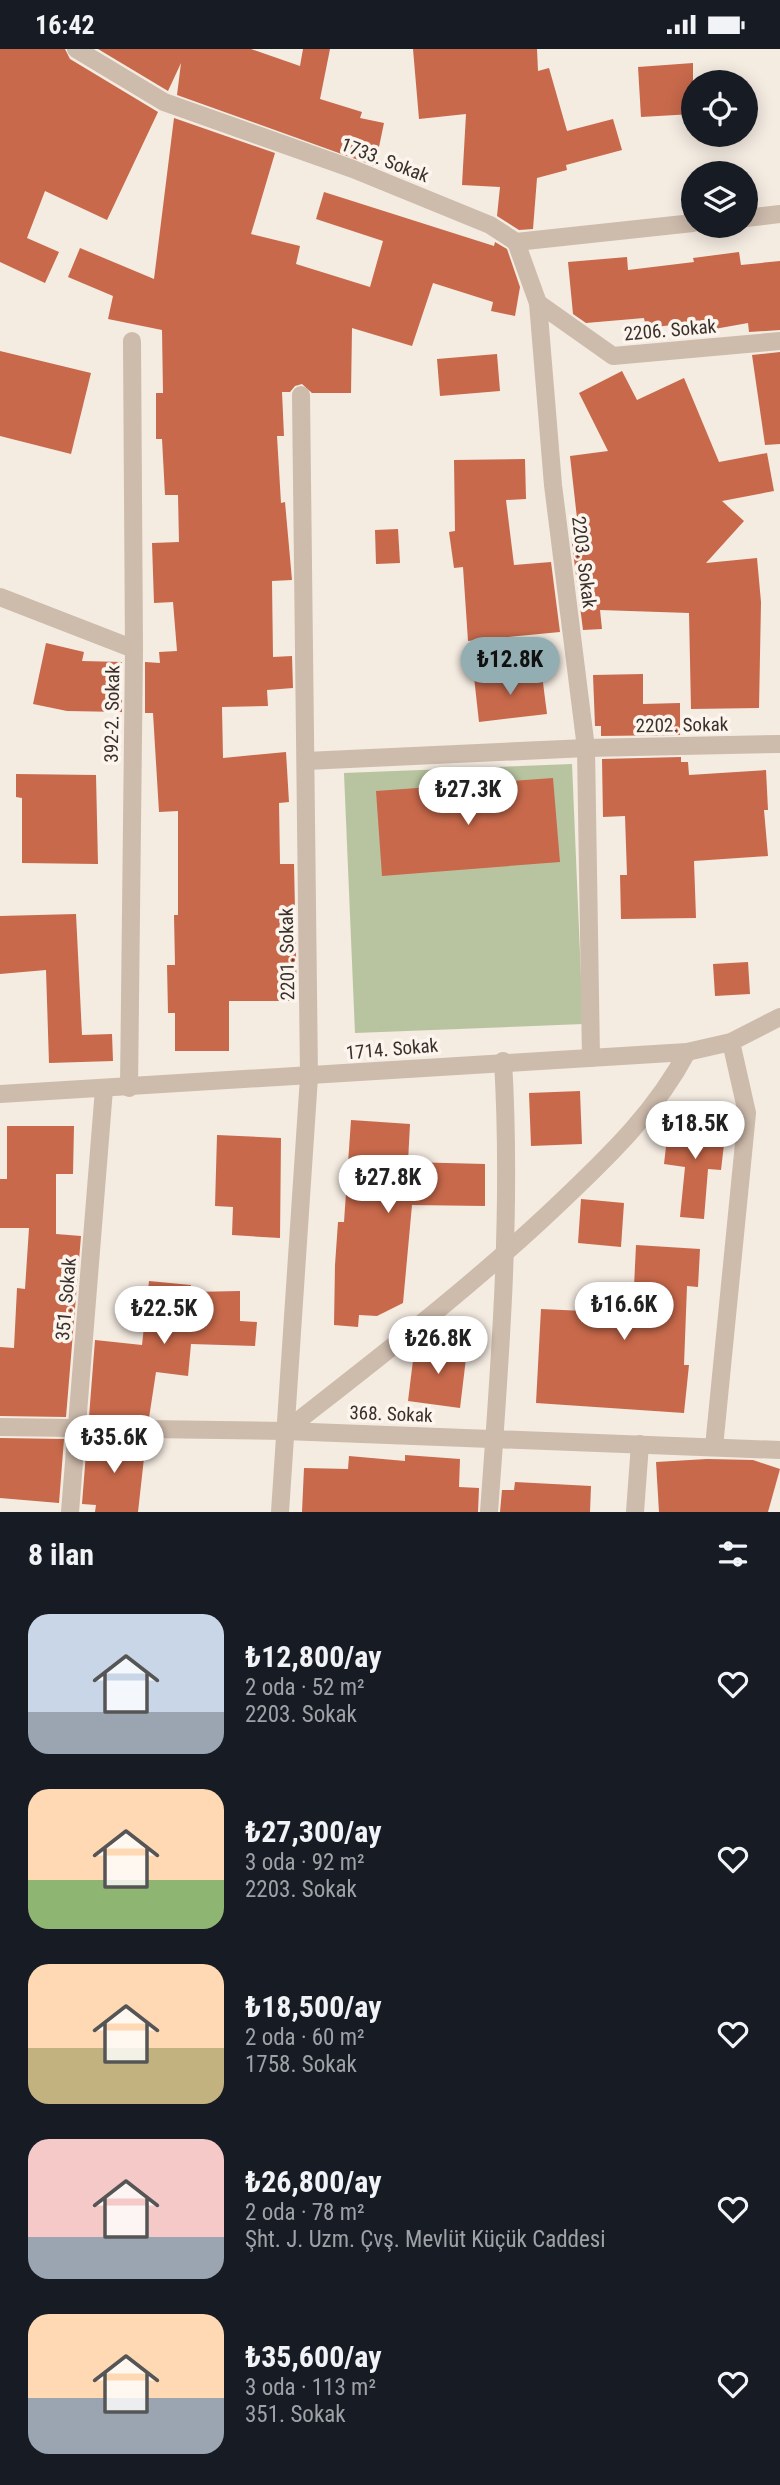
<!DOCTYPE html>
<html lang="tr">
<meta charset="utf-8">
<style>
:root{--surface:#171b24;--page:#20242c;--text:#f1f3f6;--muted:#9ea1a6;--accent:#92aeb2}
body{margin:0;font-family:"Roboto Condensed",sans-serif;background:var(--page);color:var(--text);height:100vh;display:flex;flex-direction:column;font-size:26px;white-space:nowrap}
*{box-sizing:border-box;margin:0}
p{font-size:23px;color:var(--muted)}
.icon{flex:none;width:38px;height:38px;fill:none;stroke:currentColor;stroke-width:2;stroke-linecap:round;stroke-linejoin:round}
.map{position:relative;height:1463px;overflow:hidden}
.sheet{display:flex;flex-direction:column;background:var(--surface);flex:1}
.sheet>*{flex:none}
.tools{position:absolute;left:681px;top:21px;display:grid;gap:14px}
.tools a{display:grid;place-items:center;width:77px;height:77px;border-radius:50%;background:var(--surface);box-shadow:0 4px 18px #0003;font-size:35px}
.price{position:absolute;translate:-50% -60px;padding:0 16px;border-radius:24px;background:#fff;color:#222;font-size:23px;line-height:46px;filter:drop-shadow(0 2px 4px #0008)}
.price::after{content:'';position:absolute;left:50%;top:42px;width:21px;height:16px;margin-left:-10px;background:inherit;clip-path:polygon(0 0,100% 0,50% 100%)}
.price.current{background:var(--accent);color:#111}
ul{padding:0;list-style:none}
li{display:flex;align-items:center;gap:21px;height:175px;padding:0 28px}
li span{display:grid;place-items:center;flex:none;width:196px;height:140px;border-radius:21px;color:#555}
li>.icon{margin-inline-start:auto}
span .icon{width:84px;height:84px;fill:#fffc;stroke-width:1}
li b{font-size:30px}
h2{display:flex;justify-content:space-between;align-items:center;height:84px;padding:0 28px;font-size:30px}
.status{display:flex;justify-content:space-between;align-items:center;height:49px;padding:0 35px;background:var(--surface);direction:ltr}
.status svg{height:19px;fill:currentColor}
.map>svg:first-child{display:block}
</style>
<div class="status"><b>16:42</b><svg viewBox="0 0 49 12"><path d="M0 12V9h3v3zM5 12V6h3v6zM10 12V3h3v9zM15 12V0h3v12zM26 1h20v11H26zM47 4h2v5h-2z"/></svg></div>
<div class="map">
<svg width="780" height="1463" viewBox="0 0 780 1463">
<rect width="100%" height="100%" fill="#f4ebe1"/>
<path fill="#b8c4a0" d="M572,715L583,975L355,984L344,724Z"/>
<g fill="#c8694b">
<path d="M0,0H65L70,10L158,63L107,171L45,142L27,189L59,203L45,234L0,213Z"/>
<path d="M98,0H251L300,17L303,0H330L320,50L362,63L360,69L384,74L375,117L177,46L181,14L168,42Z"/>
<path d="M413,0H537L538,22L549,19L567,82L613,70L622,101L566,116L567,121L537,129L533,180L519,181L497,167L500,138L462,136L466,65L419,70Z"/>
<path d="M693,14V65L641,68L638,18Z"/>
<path d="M174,69L275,104L251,185L300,197L296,215L370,238L383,192L316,170L324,143L494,197L495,193L507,200L520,238L515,267L491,262L493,253L433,234L412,297L352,279L351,344H312L302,335L295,337L290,343H282L284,387H277L281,454L285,453L292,531L272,532L273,608L292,607L293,639L267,641L268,657L222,658L223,709L286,703L289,753L279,754L280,815H294L297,952H229V1002H175V964H168L167,916H175L174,866H178V762L159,763L153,664H145V613L160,614L159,603L177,602L173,553L154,554L152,494L179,493L178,446H165L162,390H156V344H163L162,281L108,270L113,247L68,228L80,199L154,230Z"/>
<path d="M739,203L741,216L780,212V281L749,283L748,274L692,284L690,274L646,279L644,269L586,274L573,265L568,213L627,208L628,221L694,213L693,209Z"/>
<path d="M0,302L91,324L71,405L0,387Z"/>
<path d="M780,303V395L765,396L752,306Z"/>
<path d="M497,305L500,342L440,347L437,310Z"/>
<path d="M622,322L637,351L684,329L719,413L767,404L774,442L722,452L744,472L706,514L757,509L761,553L759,659L691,660L689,564L600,561L602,580L583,581L571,487H579L570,407L608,402L579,344Z"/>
<path d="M525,410L526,450L506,451L514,516L551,513L560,583L468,592L463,518L454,519L449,483L455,482L454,411Z"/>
<path d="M398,480L400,514L376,515L375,481Z"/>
<path d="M46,594L84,603L82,612L122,613V663L67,662L33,655Z"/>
<path d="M643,625V655L680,654V686L601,687V677H595L593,626Z"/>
<path d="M542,626L547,665L479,673L474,628Z"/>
<path d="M681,708V713H688L689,726L766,721L768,761H764L768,807L694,812L696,869L621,870L620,826H627L625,767L603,768L602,710Z"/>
<path d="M16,725L96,726L98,815L22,814V749L16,748Z"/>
<path d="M553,729L560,813L382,827L376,742Z"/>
<path d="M76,865L82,986L112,985L113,1012L49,1014L46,921L0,925V867Z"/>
<path d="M748,913L750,945L715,947L713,915Z"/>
<path d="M580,1042L582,1095L531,1097L529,1044Z"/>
<path d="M351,1071L410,1075L408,1113L485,1115V1157L412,1156L403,1254L377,1267L359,1266L358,1278L334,1276L335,1216L338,1173H344Z"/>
<path d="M669,1071L726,1078L721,1121L708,1120L704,1170L680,1168L685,1118L664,1115Z"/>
<path d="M7,1077H74L73,1125H56V1185L81,1187L66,1368L0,1367V1298L14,1299L17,1239L25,1240L29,1179H0V1130H7Z"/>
<path d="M217,1086L281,1089L280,1189L232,1186L233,1158L215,1157Z"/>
<path d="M581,1150L624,1154L621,1198L578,1194Z"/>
<path d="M636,1196L700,1200L698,1238L687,1237L684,1316H689L684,1364L536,1354L541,1260L627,1264L628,1259H633Z"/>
<path d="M149,1232L191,1236V1243L240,1242V1272L257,1273L255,1297L191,1295L188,1327L156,1323L149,1369L89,1368L95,1291L142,1296Z"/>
<path d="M415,1295L467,1301L460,1359L408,1352Z"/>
<path d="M0,1389L64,1390L59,1454L0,1449Z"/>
<path d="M87,1391H146L138,1463H95L96,1456L82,1455Z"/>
<path d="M405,1406L460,1410L459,1438L479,1439L478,1463H302L304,1419L348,1420L349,1407L405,1412Z"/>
<path d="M707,1410L753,1411L780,1420L768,1463H659L656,1413Z"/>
<path d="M515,1433L591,1437L590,1463H500L502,1441H514Z"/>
</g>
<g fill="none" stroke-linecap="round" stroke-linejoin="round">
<g stroke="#cdbbac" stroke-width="18">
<path d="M76,0L164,53L353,120L490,176L516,193L693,174"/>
<path d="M746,169L780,165"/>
<path d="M516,193L538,254L553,436L586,699L591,1009"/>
<path d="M538,254L613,307L780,292"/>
<path d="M0,548L134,600"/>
<path d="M306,712L586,699L780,695"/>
<path d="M129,1039L134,600L132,292"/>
<path d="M0,1045L687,1003L731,993L780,968"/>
<path d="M0,1378L285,1382L780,1401"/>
<path d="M285,1382C382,1306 479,1232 568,1146C613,1103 657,1060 687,1003"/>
<path d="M714,1398L747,1064L731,993"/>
<path d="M70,1463L104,1040"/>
<path d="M280,1463L309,1028L301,346"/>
<path d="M489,1463C500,1313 512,1163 503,1012"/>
<path d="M635,1463L640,1395"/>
</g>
</g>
<g text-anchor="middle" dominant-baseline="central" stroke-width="7" stroke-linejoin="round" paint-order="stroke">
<g font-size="19" fill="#3b302b" stroke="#fbf5ee">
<text transform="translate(385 111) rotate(21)">1733. Sokak</text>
<text transform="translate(670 281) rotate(-5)">2206. Sokak</text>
<text transform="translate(584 513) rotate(83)">2203. Sokak</text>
<text transform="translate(112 665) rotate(-89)">392-2. Sokak</text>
<text transform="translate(682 676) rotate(-1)">2202. Sokak</text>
<text transform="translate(287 905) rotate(-91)">2201. Sokak</text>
<text transform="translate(392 1000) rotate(-5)">1714. Sokak</text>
<text transform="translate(66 1250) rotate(-85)">351. Sokak</text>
<text transform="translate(391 1365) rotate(2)">368. Sokak</text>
</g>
</g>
</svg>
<div class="tools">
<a><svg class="icon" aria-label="locate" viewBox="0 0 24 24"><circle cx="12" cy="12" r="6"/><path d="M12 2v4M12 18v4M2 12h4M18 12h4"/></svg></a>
<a><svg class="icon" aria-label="layers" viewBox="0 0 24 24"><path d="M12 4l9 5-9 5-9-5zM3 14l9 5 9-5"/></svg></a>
</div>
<b class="price current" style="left:510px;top:648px">₺12.8K</b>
<b class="price" style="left:468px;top:778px">₺27.3K</b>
<b class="price" style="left:695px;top:1112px">₺18.5K</b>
<b class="price" style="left:388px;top:1166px">₺27.8K</b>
<b class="price" style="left:624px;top:1293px">₺16.6K</b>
<b class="price" style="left:164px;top:1297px">₺22.5K</b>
<b class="price" style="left:438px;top:1327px">₺26.8K</b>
<b class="price" style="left:114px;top:1426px">₺35.6K</b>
</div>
<section class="sheet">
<h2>8 ilan<svg class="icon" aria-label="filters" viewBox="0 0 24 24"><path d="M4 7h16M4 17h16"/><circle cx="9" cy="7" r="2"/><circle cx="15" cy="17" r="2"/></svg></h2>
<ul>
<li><span style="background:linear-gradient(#c9d6e8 70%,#9aa5b1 0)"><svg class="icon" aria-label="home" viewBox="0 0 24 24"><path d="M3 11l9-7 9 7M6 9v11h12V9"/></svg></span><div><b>₺12,800/ay</b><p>2 oda · 52 m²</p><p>2203. Sokak</p></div><svg class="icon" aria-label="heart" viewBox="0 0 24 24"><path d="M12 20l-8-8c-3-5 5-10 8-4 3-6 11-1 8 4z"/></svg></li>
<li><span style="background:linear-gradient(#ffd9b3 65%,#8fb573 0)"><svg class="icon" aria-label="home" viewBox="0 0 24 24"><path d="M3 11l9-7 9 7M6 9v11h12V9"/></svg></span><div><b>₺27,300/ay</b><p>3 oda · 92 m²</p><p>2203. Sokak</p></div><svg class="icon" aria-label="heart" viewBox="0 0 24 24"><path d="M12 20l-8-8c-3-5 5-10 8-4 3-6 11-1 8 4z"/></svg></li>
<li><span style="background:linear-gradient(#ffd9b3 60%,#c2b280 0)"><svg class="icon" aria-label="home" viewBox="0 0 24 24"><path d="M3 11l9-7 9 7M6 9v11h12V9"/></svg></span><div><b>₺18,500/ay</b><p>2 oda · 60 m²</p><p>1758. Sokak</p></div><svg class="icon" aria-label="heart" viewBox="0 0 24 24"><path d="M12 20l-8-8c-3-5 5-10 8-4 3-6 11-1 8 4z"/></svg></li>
<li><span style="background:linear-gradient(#f6c9c9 70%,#9aa5b1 0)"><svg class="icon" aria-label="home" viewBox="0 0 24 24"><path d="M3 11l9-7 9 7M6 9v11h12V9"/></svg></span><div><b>₺26,800/ay</b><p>2 oda · 78 m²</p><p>Şht. J. Uzm. Çvş. Mevlüt Küçük Caddesi</p></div><svg class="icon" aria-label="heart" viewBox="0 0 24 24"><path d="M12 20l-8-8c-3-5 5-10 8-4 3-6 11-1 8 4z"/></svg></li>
<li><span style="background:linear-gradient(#ffd9b3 60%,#9aa5b1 0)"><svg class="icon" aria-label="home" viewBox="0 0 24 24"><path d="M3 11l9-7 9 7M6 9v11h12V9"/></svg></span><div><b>₺35,600/ay</b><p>3 oda · 113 m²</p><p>351. Sokak</p></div><svg class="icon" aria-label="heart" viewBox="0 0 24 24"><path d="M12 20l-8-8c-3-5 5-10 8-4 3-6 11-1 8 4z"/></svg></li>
</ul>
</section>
